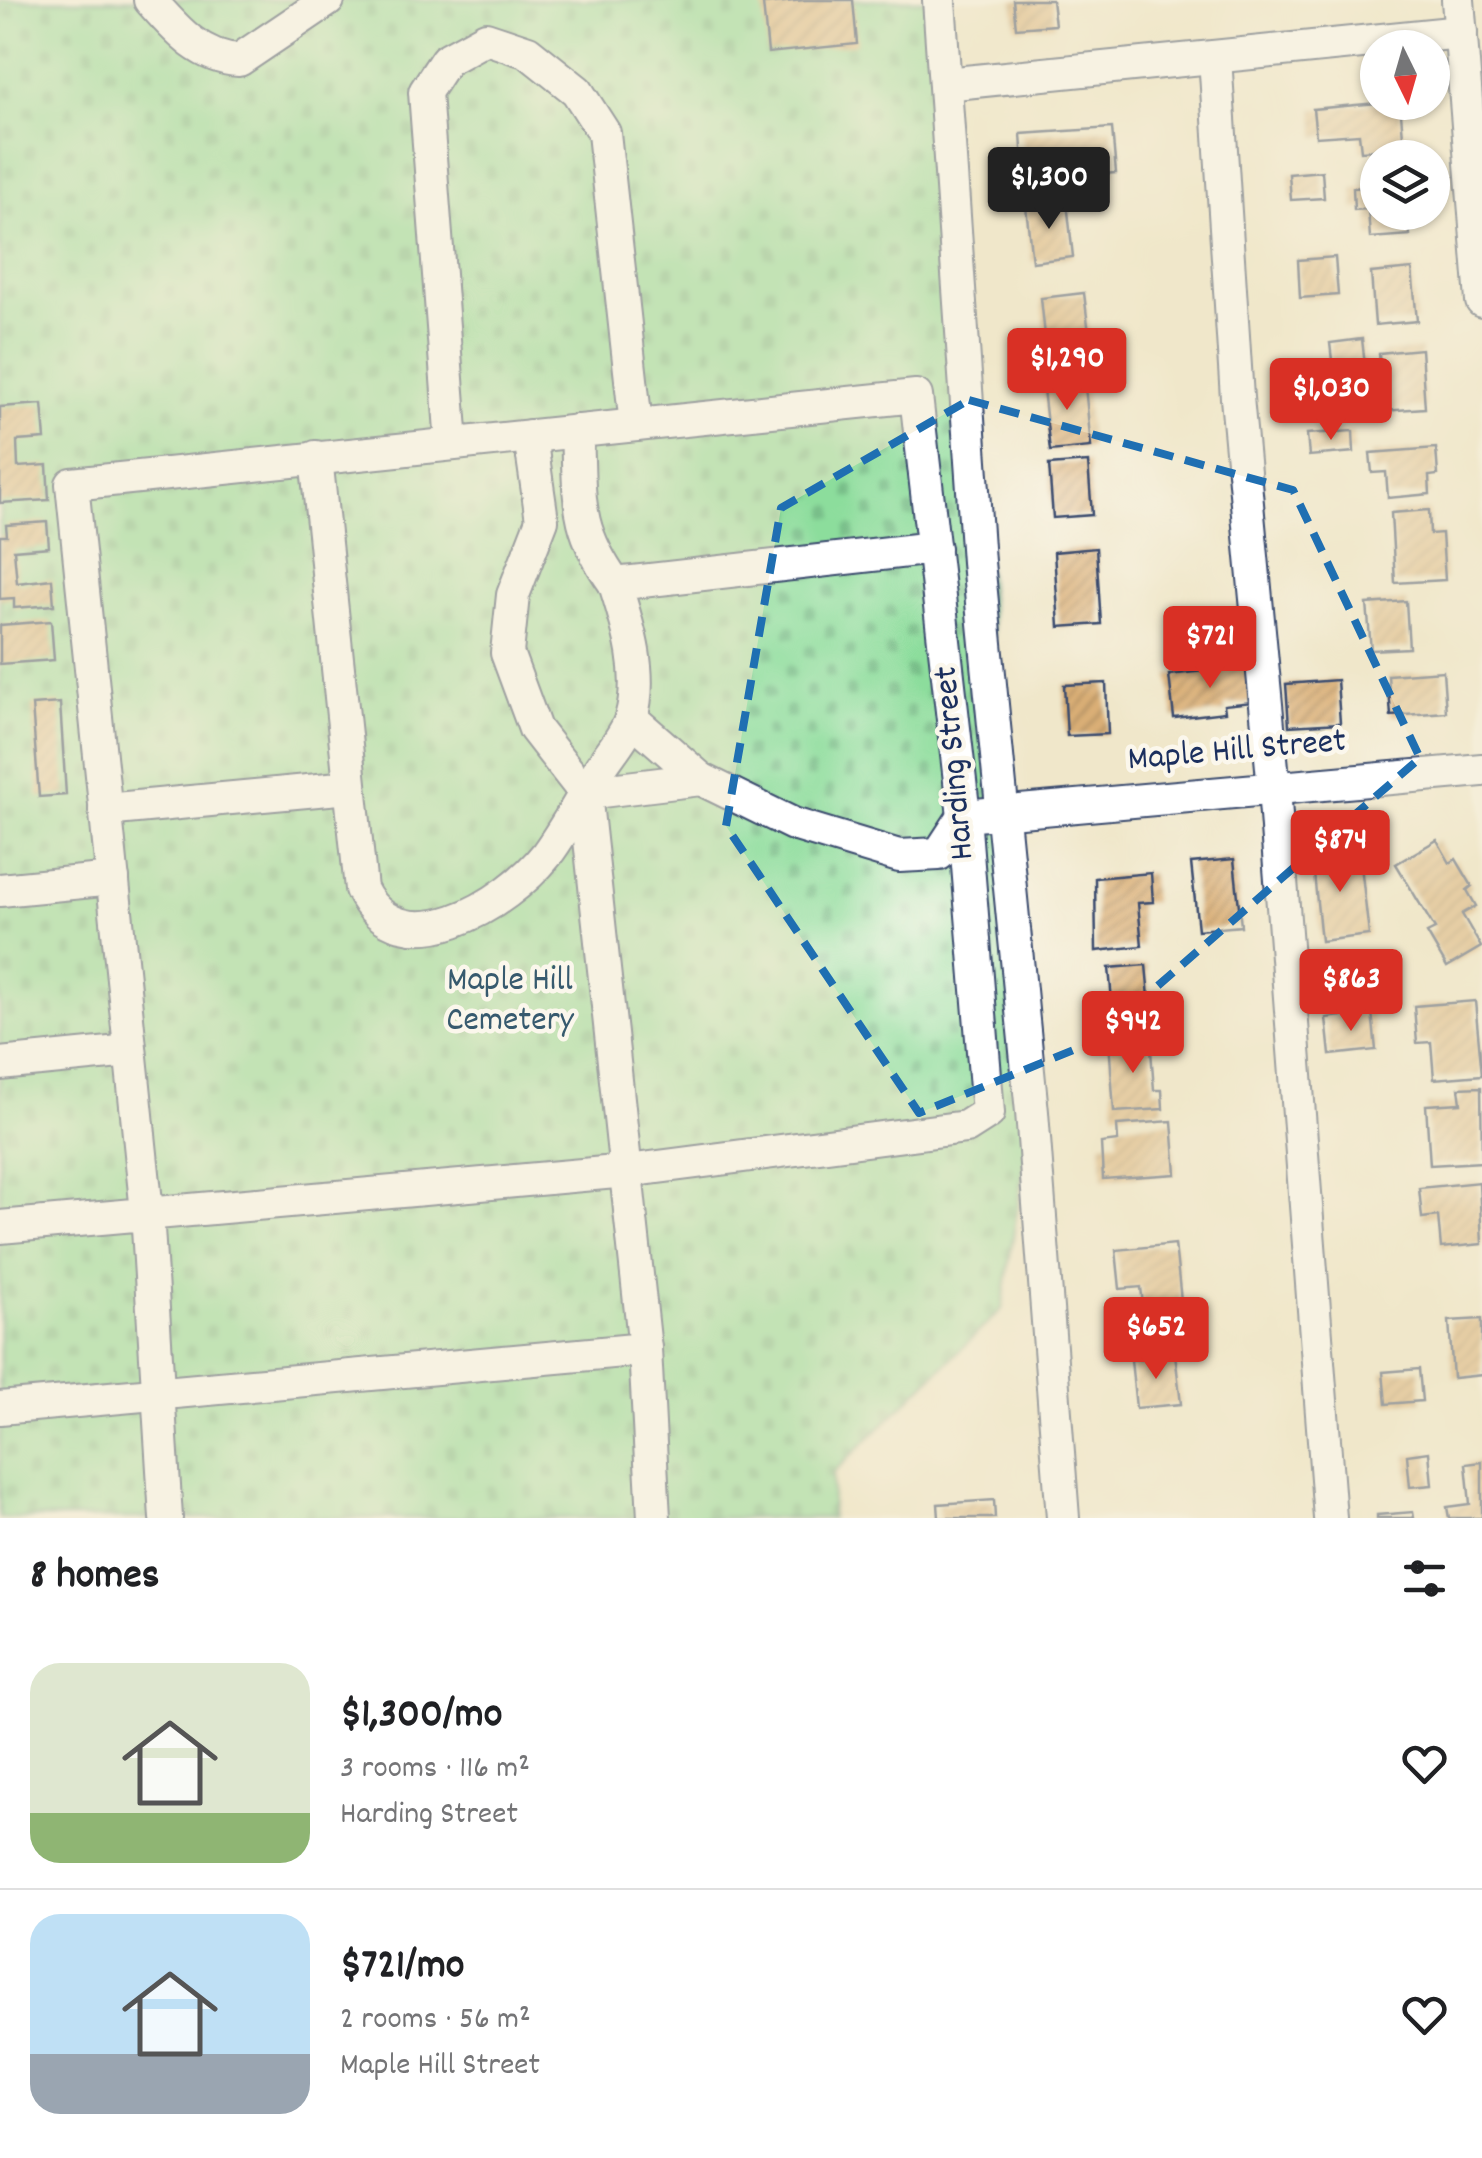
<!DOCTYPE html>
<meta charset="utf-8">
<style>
:root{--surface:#fff;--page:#f6f6f6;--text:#202124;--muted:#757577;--line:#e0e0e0;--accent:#d93025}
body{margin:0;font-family:Dekko,sans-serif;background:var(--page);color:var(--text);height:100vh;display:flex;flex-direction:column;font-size:38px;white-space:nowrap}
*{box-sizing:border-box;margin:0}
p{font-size:32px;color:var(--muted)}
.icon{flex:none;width:55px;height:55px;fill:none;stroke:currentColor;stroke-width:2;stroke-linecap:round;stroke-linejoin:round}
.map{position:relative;height:1518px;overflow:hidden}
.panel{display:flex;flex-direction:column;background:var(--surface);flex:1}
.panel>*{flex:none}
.needle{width:65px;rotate:175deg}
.fabs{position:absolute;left:1360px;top:30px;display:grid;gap:20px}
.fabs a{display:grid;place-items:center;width:90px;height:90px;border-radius:50%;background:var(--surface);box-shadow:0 2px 8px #0004;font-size:50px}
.price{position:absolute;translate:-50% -85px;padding:0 22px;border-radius:10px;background:var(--accent);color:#fff;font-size:32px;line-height:65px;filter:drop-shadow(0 2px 5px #0008)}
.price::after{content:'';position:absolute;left:50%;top:60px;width:30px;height:22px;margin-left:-15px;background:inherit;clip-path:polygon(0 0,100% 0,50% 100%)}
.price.selected{background:#222;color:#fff}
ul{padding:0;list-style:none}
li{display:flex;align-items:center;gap:30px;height:250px;padding:0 30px}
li+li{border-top:2px solid var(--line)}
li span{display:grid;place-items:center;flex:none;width:280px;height:200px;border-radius:30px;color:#555}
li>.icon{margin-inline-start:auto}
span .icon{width:120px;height:120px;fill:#fffc;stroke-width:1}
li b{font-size:42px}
h2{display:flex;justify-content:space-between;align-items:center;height:120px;padding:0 30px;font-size:42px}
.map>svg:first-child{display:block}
</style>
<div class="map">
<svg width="1482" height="1518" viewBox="0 0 1482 1518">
<defs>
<pattern id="cemetery-stones" width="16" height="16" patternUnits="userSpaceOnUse" patternTransform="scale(2.5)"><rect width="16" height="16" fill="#8cdd9c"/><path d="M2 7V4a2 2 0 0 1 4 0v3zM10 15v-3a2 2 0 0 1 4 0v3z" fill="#78be89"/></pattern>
<pattern id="building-hatch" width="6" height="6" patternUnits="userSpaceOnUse" patternTransform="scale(2.5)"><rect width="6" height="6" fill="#daaf76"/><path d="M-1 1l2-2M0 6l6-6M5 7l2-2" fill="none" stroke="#b08f64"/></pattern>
</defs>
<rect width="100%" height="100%" fill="#fbf7ec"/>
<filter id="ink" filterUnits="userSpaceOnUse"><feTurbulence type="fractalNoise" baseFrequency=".01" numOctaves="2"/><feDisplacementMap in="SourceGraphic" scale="20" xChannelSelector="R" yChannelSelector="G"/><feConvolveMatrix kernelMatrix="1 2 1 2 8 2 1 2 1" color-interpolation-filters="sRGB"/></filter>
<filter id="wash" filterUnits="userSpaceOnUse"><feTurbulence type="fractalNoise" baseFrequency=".0048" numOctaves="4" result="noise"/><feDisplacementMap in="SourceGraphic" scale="40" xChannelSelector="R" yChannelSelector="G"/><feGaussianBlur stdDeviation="2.25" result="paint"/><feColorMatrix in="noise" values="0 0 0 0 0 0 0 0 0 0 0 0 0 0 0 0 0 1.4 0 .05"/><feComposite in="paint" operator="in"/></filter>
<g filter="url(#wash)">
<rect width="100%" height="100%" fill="#f0e7ca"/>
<path fill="url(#cemetery-stones)" stroke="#54867d" stroke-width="2.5" d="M0,0H940L1032,1112L1002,1309L833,1473L831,1518H0Z"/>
<g id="blocks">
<g fill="url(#building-hatch)">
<path d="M805,0H853L857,44L768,53L763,4Z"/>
<path d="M1013,0H1052L1055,25L1016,28Z"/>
<path d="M1388,102H1400L1404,148L1361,151L1359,134L1316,137L1313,109Z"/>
<path d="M1112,128L1116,173L1024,179L1021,134Z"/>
<path d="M1322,171L1324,198L1291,200L1289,174Z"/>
<path d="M1378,186V212H1408L1410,235L1370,238L1368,209L1354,210L1353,188Z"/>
<path d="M1067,202L1073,257L1032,262L1026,206Z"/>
<path d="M1335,257L1338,295L1300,298L1298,260Z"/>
<path d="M1412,269L1417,321L1375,325L1371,273Z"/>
<path d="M1084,293L1092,358L1048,364L1041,298Z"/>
<path d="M1362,339L1365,365L1333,369L1330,343Z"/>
<path d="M1421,349L1425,408L1383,411L1379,353Z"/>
<path d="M1084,376L1091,447L1050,451L1042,380Z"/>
<path d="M42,404L45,439L17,441L18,467L47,465L49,500L0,503V407Z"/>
<path d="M1353,431L1354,452L1309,456L1307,434Z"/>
<path d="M1436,448L1438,475L1429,476L1430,494L1388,498L1386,472L1372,473L1370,453Z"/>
<path d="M1088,462L1092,515L1053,518L1049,465Z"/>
<path d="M1429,510L1430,534L1442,533L1445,580L1395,583L1391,513Z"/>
<path d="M47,522L49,547L14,550L17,583L52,579L54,605L14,608V598L0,599V536H7L6,525Z"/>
<path d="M1096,548L1101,624L1059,627L1054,552Z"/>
<path d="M1406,601L1409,648L1371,650L1367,604Z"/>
<path d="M51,621L54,660L0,664V625Z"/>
<path d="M1249,666L1253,702L1224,705L1225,712L1174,718L1169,675Z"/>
<path d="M1443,671L1446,712L1391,716L1388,675Z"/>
<path d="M1337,680L1340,723L1289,726L1286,684Z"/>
<path d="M1106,683L1108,734L1067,736L1064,685Z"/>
<path d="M60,703L66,795L39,797L32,705Z"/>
<path d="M1437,840L1450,863L1456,859L1472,886L1467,890L1476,906L1462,914L1481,947L1447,967L1427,933L1435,929L1396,864Z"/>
<path d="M1359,848L1369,935L1321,941L1312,854Z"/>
<path d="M1234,859L1241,926L1198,930L1191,863Z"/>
<path d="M1151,873L1153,902L1138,903L1142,946L1096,951L1095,878Z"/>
<path d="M1146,965L1150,1008L1113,1011L1109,968Z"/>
<path d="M1475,1001L1482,1075L1434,1079L1431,1042L1417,1043L1414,1006Z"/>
<path d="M1372,1012L1376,1050L1330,1055L1326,1018Z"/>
<path d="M1150,1037L1154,1090H1162L1163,1109L1114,1112L1109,1040Z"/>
<path d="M1481,1087L1482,1162L1430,1165L1426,1105L1461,1103L1459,1088Z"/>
<path d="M1172,1121L1176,1174L1103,1179L1101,1143L1118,1141L1117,1125Z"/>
<path d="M1479,1182L1482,1244L1441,1248L1438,1216L1422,1218L1419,1188Z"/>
<path d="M1175,1244L1183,1319L1145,1322L1141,1287L1120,1289L1116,1250Z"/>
<path d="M1482,1319V1375L1453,1378L1449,1321Z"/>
<path d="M1175,1354L1181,1404L1136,1408L1131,1360Z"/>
<path d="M1419,1369L1422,1401L1386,1404L1383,1372Z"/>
<path d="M1429,1452L1432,1485L1410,1487L1407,1455Z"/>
<path d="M1482,1462V1518H1449L1447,1507L1470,1504L1466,1464Z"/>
<path d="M994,1500L995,1518H939L938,1504Z"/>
<path d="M1413,1512L1414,1518H1377V1515Z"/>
</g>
</g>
</g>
<g filter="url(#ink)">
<use href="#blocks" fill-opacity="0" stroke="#3b4b6e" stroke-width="2.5"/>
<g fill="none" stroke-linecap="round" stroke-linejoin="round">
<defs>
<g id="minor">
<path d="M150,0C175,28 199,58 239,60L328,0"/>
<path d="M939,0L978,562L1032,1112L1063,1518"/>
<path d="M1458,0L1482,301"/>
<path d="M1215,57L1237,398L1274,789L1330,1518"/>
<path d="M945,84L1461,32"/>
<path d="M577,431C580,498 574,527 615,584"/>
<path d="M530,436L542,520L513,595L507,653L535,729L585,793"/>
<path d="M452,444L425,92L446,60L486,38L528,52L577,91L604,133L636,425"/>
<path d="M316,457L361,889C400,970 507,905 547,854C566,828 582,798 599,770C609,754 626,735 631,718C644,674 628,625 615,584L934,548"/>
<path d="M631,718L701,779"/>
<path d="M105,810L350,787"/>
<path d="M0,890L113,879"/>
<path d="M0,1064L130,1051"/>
<path d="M0,1227L627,1171L966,1127L988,1113L964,816L916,396L72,484L147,1212L166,1518"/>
<path d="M0,1408L645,1349"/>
<path d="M654,1518L645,1349L585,793L701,779L793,824L899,856L939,854L964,816L1482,770"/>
</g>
</defs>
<use href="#minor" stroke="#3b4b6e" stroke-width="36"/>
<use href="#minor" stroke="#fff" stroke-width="32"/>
</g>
</g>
<path d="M0 0H1482V1518H0ZM969,400L1293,490L1420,758L1093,1042L919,1113L726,826L781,508Z" fill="#f0e7ca" fill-opacity=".55" fill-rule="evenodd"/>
<path fill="none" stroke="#1f6fb2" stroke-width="8" stroke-dasharray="20 12" stroke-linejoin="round" d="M969,400L1293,490L1420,758L1093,1042L919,1113L726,826L781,508Z"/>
<g text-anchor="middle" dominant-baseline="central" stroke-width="9" stroke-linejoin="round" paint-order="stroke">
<g font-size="35" fill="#1b2f5e" stroke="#fbf7ec">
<text transform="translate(1237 752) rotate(-5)">Maple Hill Street</text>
<text transform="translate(956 763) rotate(-95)">Harding Street</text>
</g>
<g font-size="35" fill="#375a6e" stroke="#fbf7ec">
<text x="510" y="982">Maple Hill<tspan x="510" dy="40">Cemetery</tspan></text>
</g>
</g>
</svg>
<div class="fabs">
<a><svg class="needle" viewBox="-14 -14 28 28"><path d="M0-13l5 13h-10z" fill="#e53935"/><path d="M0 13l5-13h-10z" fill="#757577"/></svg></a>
<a><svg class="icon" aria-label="layers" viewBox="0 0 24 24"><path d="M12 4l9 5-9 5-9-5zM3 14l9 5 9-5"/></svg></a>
</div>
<b class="price selected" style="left:1049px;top:232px">$1,300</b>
<b class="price" style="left:1067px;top:413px">$1,290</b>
<b class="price" style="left:1331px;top:443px">$1,030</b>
<b class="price" style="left:1210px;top:691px">$721</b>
<b class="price" style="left:1340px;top:895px">$874</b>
<b class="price" style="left:1351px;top:1034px">$863</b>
<b class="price" style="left:1133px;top:1076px">$942</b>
<b class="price" style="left:1156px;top:1382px">$652</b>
</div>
<section class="panel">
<h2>8 homes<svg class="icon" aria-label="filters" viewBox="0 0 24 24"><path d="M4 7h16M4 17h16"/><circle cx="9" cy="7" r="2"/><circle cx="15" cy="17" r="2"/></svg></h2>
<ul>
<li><span style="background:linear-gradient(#dfe7d0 75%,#8fb573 0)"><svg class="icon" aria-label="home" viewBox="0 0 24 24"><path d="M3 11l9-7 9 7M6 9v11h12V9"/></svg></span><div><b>$1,300/mo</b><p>3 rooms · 116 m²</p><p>Harding Street</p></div><svg class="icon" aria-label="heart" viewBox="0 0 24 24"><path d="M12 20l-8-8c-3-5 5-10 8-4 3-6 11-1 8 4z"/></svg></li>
<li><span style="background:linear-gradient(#bfe0f5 70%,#9aa5b1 0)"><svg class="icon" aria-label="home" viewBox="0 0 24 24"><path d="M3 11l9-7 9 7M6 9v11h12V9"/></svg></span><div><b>$721/mo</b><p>2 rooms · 56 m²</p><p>Maple Hill Street</p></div><svg class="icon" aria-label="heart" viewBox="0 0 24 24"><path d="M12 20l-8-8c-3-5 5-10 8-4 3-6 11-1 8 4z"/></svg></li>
</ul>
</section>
